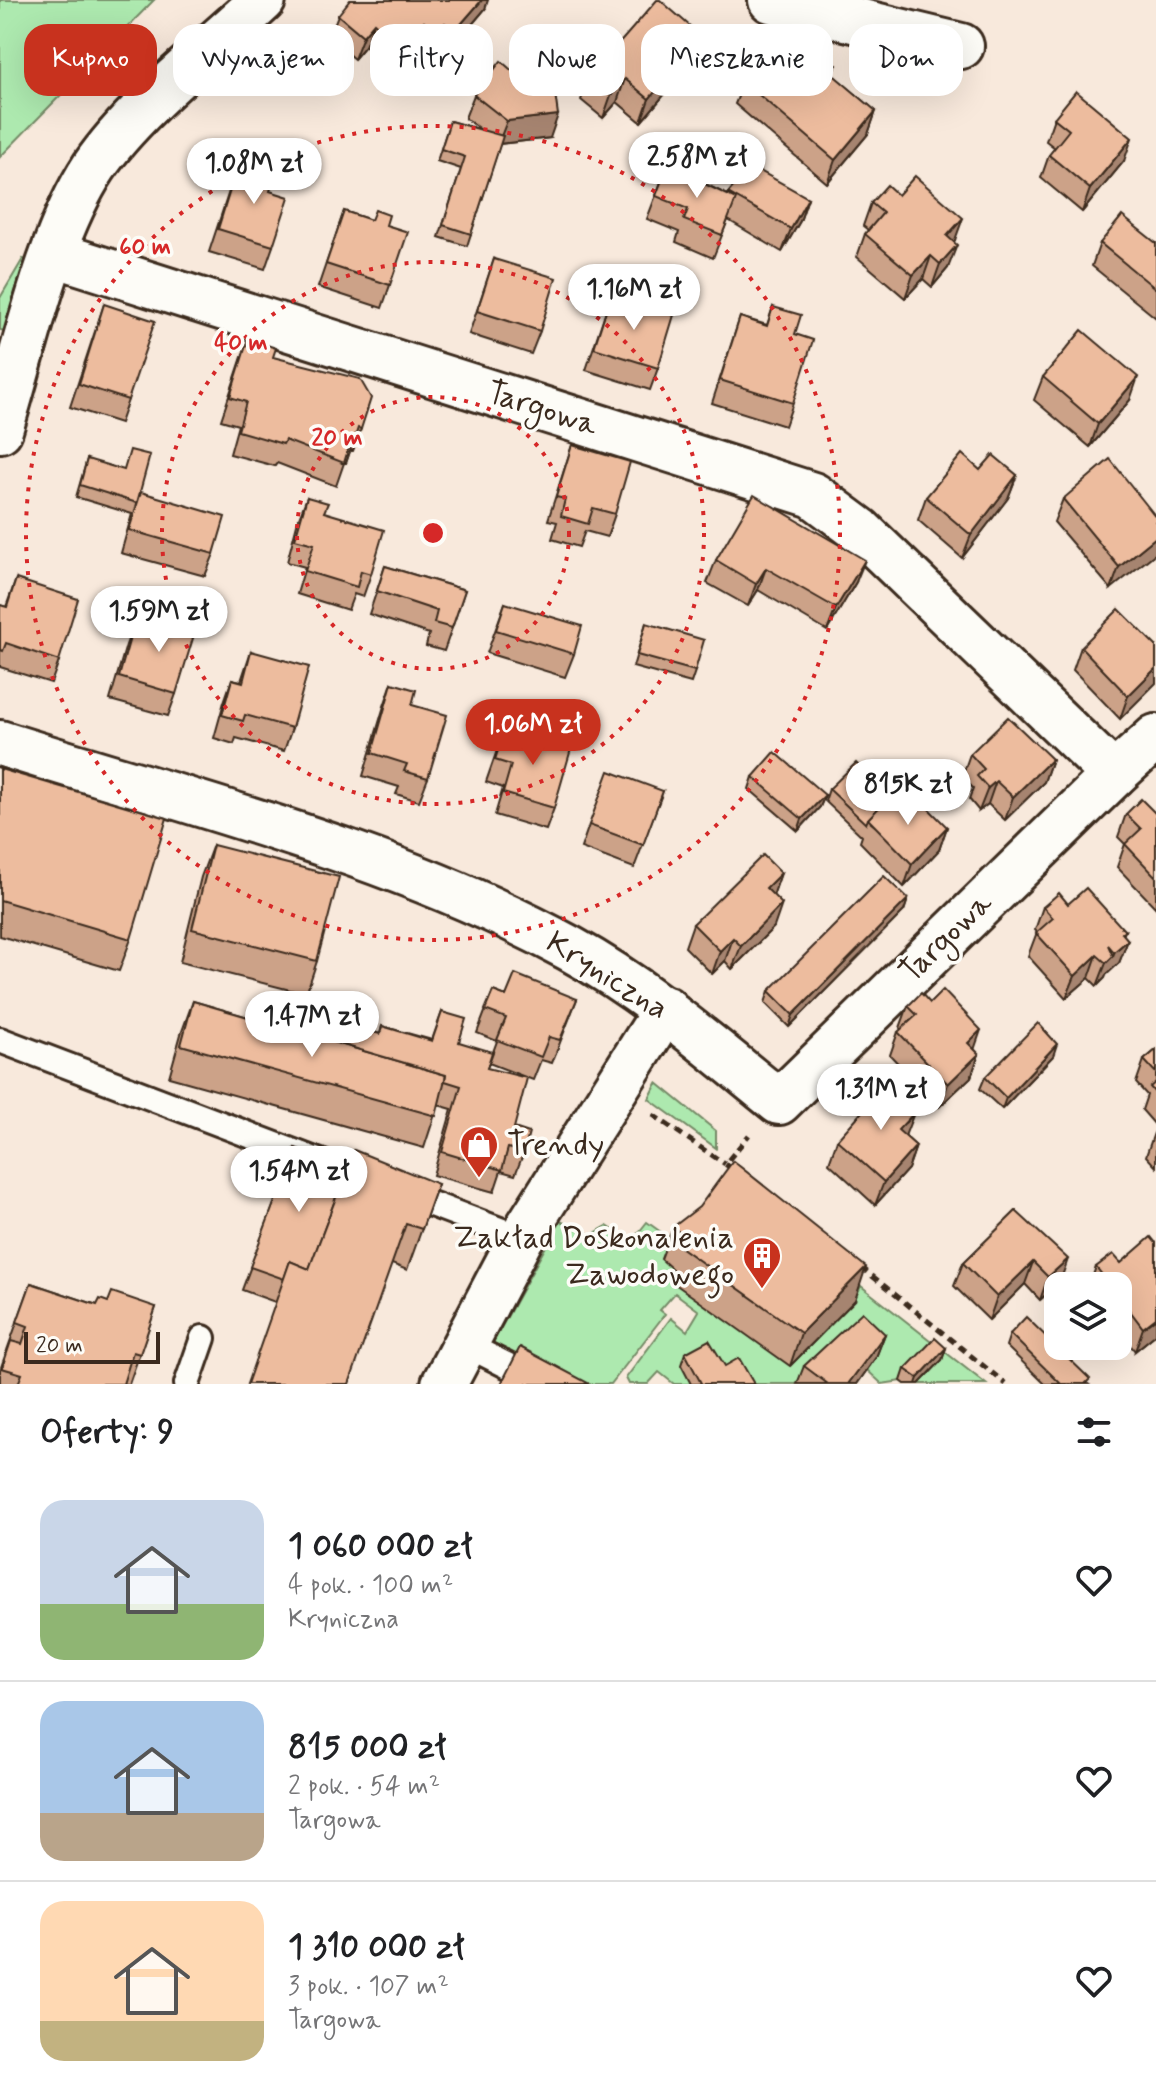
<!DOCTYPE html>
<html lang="pl">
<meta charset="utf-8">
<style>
:root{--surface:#fff;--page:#f2f2f2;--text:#202124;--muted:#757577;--line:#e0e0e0;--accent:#c8321e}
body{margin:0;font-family:Mynerve,sans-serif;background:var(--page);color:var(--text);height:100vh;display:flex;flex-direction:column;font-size:30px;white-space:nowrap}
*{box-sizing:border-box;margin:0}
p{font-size:26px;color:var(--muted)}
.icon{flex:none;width:44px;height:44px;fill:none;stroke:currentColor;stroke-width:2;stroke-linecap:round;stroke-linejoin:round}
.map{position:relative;height:1384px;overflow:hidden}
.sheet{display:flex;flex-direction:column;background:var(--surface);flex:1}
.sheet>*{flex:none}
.banner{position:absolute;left:24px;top:24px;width:1108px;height:72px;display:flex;gap:16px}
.fabs{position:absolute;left:1044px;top:1272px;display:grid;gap:16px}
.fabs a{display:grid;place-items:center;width:88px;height:88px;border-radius:16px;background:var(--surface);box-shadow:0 8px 32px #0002;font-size:40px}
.scale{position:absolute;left:24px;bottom:20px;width:136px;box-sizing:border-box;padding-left:8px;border:4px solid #3b2a1e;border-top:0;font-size:22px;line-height:28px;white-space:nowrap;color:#3b2a1e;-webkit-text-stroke:6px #fdfcf7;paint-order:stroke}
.price{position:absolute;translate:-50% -68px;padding:0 18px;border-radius:28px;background:#fff;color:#222;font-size:26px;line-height:52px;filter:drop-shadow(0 2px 4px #0008)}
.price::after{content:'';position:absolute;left:50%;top:48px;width:24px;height:18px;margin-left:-12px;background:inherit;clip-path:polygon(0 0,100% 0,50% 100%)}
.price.on{background:var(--accent);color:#fff}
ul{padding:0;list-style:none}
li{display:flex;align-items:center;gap:24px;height:200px;padding:0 40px}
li+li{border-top:2px solid var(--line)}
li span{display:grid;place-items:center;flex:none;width:224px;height:160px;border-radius:24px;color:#555}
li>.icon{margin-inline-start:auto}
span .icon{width:96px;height:96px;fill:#fffc;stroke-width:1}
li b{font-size:34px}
h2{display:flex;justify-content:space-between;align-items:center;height:96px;padding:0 40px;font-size:34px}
.chip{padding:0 28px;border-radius:24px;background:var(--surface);box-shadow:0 8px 32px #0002;font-size:28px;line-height:72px}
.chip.on{background:var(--accent);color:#fff}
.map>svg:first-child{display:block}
</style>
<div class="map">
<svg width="1156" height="1384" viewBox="0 0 1156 1384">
<rect width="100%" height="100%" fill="#f8e9dc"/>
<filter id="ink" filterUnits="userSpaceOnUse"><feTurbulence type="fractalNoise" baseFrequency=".0125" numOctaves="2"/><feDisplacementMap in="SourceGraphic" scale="16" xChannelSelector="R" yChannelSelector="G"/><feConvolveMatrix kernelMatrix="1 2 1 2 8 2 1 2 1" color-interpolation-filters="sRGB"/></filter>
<g filter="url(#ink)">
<g fill="#ade9af" stroke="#748a66" stroke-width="2">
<path d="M0,0H154L0,157Z"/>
<path d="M23,259L40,263L17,333L0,330V298Z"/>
<path d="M657,1083L716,1131V1148L649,1099Z"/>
<path d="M560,1221L591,1235L607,1226L631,1242L647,1222L679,1245L854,1300L861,1286L986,1384H905L901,1381L882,1384L867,1370L801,1384H674L659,1372L648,1384H629L626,1378L671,1318L687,1331L699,1311L675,1293L660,1310L665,1314L611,1384H576L492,1344Z"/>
</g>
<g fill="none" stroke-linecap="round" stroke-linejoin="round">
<defs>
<g id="service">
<path d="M0,1040L323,1163"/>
<path d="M402,1193L521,1238"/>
<path d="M465,1344L544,1384"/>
<path d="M187,1384L203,1338"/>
</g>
<g id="minor">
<path d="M771,0L961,46"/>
<path d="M0,430C25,349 48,237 94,167C134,108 210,50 263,0"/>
<path d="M0,743C189,803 395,853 569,948C646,990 711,1047 779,1102L1114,775L860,530L813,495L54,254"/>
<path d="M1114,775L1156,737"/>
<path d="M444,1384L521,1238L666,1009"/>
</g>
</defs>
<use href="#service" stroke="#3b2a1e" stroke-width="30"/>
<use href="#minor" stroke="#3b2a1e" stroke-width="50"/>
<g stroke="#3b2a1e" stroke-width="5" stroke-dasharray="8 6" stroke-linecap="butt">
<path d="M653,1115L725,1164"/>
<path d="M732,1169L725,1164L749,1135"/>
<path d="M861,1267L1006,1384"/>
</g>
<use href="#service" stroke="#fdfcf7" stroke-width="24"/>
<use href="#minor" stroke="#fdfcf7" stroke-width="44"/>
</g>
<g fill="#cca288" stroke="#3b2a1e" stroke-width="2">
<path d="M485,9L447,54L437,46L428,55L416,45L398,65L383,52L379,58L365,46L354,59L329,38L338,15Z"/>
<path d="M690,56L677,70L671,87L641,122L617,102L603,118L581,100L590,77Z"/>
<path d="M833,75L876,111L868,134L827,183L735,104L744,82Z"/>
<path d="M474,95L550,138L500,144L467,246L439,237L461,169L437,161L450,121L481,130L465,118Z"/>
<path d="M1054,118L1124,161L1082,212L1041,178L1049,155L1055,148L1046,141Z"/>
<path d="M239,161L273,246L265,269L209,252Z"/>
<path d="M667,166L728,195V193L808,198L800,221L782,252L728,220L713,258L676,242L679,232L647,219Z"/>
<path d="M871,203L955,240L954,242L948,268L932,287L923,279L905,298L857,257L865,234L868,230L863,226Z"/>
<path d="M344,211L386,225L390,285L382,308L318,287Z"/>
<path d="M1100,243H1156V318L1092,266Z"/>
<path d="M494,259L540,331L531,354L469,334Z"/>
<path d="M611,295L658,368L650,390L586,370Z"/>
<path d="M104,304L128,400L120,423L70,407Z"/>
<path d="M773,307L795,334L793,403L785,426L712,403L740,317L767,325Z"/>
<path d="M248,339L273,357L361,429L353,451H350L346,463H344L336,486L277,463L275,466L230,454L238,425L221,420Z"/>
<path d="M1043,377L1130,400L1090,447L1034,400Z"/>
<path d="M572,445L615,514L607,537L585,531L579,547L552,539L557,522L548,520Z"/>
<path d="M87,459L137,503L214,554L205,576L121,553L132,514L76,497Z"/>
<path d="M980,470L1017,475L1008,498L962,558L918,520L926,497Z"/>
<path d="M307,497L324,512L371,574L363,597L354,594L348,610L297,594L305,567L287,562L298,520Z"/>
<path d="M1063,499L1156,517L1111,589L1054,522Z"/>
<path d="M716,560L856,582L827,631L758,590L748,606L707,583Z"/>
<path d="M385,566L465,590L444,651L426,646L429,634L369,614Z"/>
<path d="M16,579L59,661L51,683L0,667V605L6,607Z"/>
<path d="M505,603L574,654L565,677L487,653Z"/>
<path d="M162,615L176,694L168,716L110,700L126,645L134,623L157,629Z"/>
<path d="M646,623L695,671L691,683L633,667Z"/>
<path d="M1156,646L1120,719L1073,670L1081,647Z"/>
<path d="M251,651L292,728L284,751L236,738L234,744L214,738L224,702L232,679L241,681Z"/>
<path d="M392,683L412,705L428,778L419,801L396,794L399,787L363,776L384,706Z"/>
<path d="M505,727L554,808L546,830L495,815L503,788L486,782Z"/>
<path d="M970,754L1052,759L1044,782L1005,820L988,804L979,811L969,799L973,788L962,777Z"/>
<path d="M0,769L131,939L119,971L0,936Z"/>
<path d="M753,777L825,795L820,807L798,831L749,789Z"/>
<path d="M912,781L908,793L900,802L908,810L947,827L939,850L904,887L860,842L862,836L825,801L829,789H882Z"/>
<path d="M663,791L634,868L581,848L589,825Z"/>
<path d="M1126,814H1156V908L1117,867L1125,844L1118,837Z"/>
<path d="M213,845L317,961L306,994L180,962L201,877Z"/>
<path d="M781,873L773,895L774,927L732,969L725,961L712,974L685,947L693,924Z"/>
<path d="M908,899L904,911L789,1027L765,1003L769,991Z"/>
<path d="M1068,904L1125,931L1123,935L1128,940L1119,963L1106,975L1105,978L1097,986L1089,978L1066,998L1028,956L1037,932L1035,930L1043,907Z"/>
<path d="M493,991L506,996L577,999L552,1063L541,1060L533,1080L489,1063L487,1068L524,1152L515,1175L501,1171L494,1192L433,1175L452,1109L438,1105L424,1148L169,1077L181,1034L193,1001L300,1032L307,1013L380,1034L382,1026L432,1040L442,1012L459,1042L490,1060L497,1041L477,1033Z"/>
<path d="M930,1003L979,1054L971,1077L939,1107L890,1055L898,1032L901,1030L900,1028L908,1006Z"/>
<path d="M1156,1050V1126L1142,1110L1147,1095L1136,1083L1144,1060Z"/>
<path d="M1053,1056L1002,1109L980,1089L985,1077Z"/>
<path d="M910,1109L905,1136L916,1146L908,1169L875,1205L829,1163L837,1140Z"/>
<path d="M1156,1131V1167L1146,1156L1154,1133Z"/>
<path d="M295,1148L347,1168L438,1184L407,1270L392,1264L275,1302L242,1290Z"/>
<path d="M1016,1211L1060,1282L1040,1300L1025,1284L989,1320L954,1286L963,1263Z"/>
<path d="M673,1227L855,1300L790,1366L668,1279L672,1269L661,1259Z"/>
<path d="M1156,1243V1334L1135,1351L1118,1329V1286H1089L1096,1267L1121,1263Z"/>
<path d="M31,1283L97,1305L108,1302L156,1307L129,1384H0V1370Z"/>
<path d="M885,1334L876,1357L857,1384H797L804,1366Z"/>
<path d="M1010,1334L1088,1384H1045L1006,1346Z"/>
<path d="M946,1348L942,1360L919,1384H905L901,1381L905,1369Z"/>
<path d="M685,1353L725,1366L754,1384H691L681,1365Z"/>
</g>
<g fill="#a6846f" stroke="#3b2a1e" stroke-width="2">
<path d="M482,0H488L485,9L447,54L455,31Z"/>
<path d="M424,22L416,45L398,65L406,42Z"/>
<path d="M374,23L365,46L354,59L363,36Z"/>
<path d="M445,23L437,46L428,55L436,33Z"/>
<path d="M392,29L383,52L379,58L387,35Z"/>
<path d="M698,33L690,56L677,70L671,87L641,122L649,99L675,60Z"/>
<path d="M625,79L617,102L603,118L611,95Z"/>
<path d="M876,111L868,134L827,183L835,160Z"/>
<path d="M558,115L550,138L498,144L507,121Z"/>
<path d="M1132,138L1124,161L1082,212L1090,189Z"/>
<path d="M808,198L800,221L782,252L791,229Z"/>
<path d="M963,218L955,240L938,259L947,236Z"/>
<path d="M957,245L948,268L932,287L940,264Z"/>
<path d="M931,256L923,279L905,298L913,275Z"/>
<path d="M1138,377L1130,400L1090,447L1098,424Z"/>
<path d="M351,440H354L346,463H342Z"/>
<path d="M1017,475L1008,498L962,558L971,535Z"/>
<path d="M1156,537V553L1111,589L1119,567Z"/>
<path d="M865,560L856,582L827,631L836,608Z"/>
<path d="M766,568L758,590L748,606L756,584Z"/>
<path d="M1156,668V683L1120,719L1128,696Z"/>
<path d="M1052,759L1044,782L1005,820L1013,797Z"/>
<path d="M912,781L908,793L875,826L871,823Z"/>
<path d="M996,781L988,804L979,811L988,788Z"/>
<path d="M825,795L820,807L798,831L802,819Z"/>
<path d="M947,827L939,850L904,887L912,864Z"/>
<path d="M781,873L773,896L766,888Z"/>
<path d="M908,899L904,911L789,1027L793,1015Z"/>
<path d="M782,904L774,927L732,969L741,946Z"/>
<path d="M1125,931L1118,949L1128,940L1119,963L1106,975L1105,978L1097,986L1106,963L1113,956L1122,933Z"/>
<path d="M733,938L725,961L712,974L720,951Z"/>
<path d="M1097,955L1089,978L1066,998L1075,976Z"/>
<path d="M981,1030L973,1053L968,1043Z"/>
<path d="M1057,1044L1053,1056L1002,1109L1006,1098Z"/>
<path d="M979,1054L971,1077L939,1107L948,1084Z"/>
<path d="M913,1100L905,1123L914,1113L905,1136L890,1152L907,1106Z"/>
<path d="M916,1146L908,1169L875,1205L884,1182Z"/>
<path d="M1068,1259L1060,1282L1040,1300L1048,1277Z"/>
<path d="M1033,1262L1025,1284L989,1320L997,1297Z"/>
<path d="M866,1267L855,1300L790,1366L801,1333Z"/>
<path d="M1156,1318V1334L1135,1351L1143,1328Z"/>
<path d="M885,1334L876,1357L857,1384H848Z"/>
<path d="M946,1348L942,1360L919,1384H916L918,1378Z"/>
</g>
<g fill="#edbc9e" stroke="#3b2a1e" stroke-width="2">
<path d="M350,0H482L455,31L445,23L436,33L424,22L406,42L392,29L387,35L374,23L363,36L338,15Z"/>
<path d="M657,0H660L698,33L675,60L679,64L649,99L625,79L611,95L590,77Z"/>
<path d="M791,25L837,65L830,72L876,111L835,160L744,82Z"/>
<path d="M501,61L518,76L552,71L558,115L507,121L474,95Z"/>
<path d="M1076,91L1132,138L1090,189L1049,155L1069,130L1054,118Z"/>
<path d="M450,121L503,136L471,234L443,225L465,157L441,149Z"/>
<path d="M239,161L276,173L270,191L289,197L273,246L218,229Z"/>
<path d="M667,166L736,199L722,235L684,220L688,209L656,196Z"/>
<path d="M751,166L808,198L791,229L728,193Z"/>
<path d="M915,176L963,218L947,236L957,245L940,264L931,256L913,275L865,234L883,213L871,203L887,185L898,195Z"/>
<path d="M375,210L389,215L386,225L408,232L390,285L326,264L344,211L371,220Z"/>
<path d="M1122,216L1156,243V289L1100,243Z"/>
<path d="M494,259L556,278L540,331L477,311Z"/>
<path d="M611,295L674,315L658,368L594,348Z"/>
<path d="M104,304L155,321L128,400L79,384Z"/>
<path d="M773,307L801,315L795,334L813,340L793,403L720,380L740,317L767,326Z"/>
<path d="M1082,330L1138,377L1098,424L1043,377Z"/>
<path d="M248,339L276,348L273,357L360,379L371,398L361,429L358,428L354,440H351L344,463L285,440L283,444L238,431L246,402L230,397Z"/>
<path d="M572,445L630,462L615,514L593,508L588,524L561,516L565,499L556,497Z"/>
<path d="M130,450L150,455L137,503L80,485L87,459L124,470Z"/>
<path d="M962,454L980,470L993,455L1017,475L971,535L926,497Z"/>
<path d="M1110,459L1156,517V537L1119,567L1063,499Z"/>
<path d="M141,492L225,517L214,554L129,530Z"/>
<path d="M754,495L865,560L836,608L766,568L756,584L716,560Z"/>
<path d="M307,497L328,503L324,512L384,530L371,574L361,571L357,587L305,571L314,544L295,539Z"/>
<path d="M385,566L465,590L452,628L434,623L437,611L377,591Z"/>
<path d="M16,579L78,599L59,661L6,643L3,651L0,650V605L7,607Z"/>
<path d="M505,603L582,626L574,654L496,630Z"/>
<path d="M1119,609L1156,646V668L1128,696L1081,647Z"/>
<path d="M162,615L197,625L176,694L119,677L134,623L159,630Z"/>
<path d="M646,623L704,640L695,671L637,655Z"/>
<path d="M251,651L309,667L292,728L245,715L243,721L222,715L232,679L243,682Z"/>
<path d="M392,683L416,690L412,705L447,715L428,778L404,771L407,764L372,753Z"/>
<path d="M1008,717L1052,759L1013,797L996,781L988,788L977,776L984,769L970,754Z"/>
<path d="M505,727L571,749L554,808L503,793L511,765L495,760Z"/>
<path d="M775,752L825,795L802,819L753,777Z"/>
<path d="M856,763L882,789L900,770L912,781L896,798L892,794L868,819L866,824L829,789Z"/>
<path d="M0,769L167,818L131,939L0,900Z"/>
<path d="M609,771L663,791L643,845L589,825Z"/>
<path d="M892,794L908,810L918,798L947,827L912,864L868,819Z"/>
<path d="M1141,799L1156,814V877L1125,844L1141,829L1126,814Z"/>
<path d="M213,845L339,877L317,961L192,929Z"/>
<path d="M763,855L781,873L766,888L782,904L741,946L733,938L720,951L693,924Z"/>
<path d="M884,876L908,899L793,1015L769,991Z"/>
<path d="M1086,888L1125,931L1122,933L1128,940L1114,952L1108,945L1113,956L1106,963L1097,955L1075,976L1036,933L1053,918L1043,907L1059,893L1068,904Z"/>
<path d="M515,974L577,999L560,1040L549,1037L541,1057L497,1040L506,1018L485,1010L493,991L506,996Z"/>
<path d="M943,990L981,1030L968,1043L979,1054L948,1084L898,1032L917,1015L908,1006L921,993L930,1003Z"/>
<path d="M193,1001L446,1075L436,1116L181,1045Z"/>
<path d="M442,1012L466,1019L459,1042L492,1052L487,1068L527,1078L514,1128L529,1133L524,1152L508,1148L502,1170L442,1152L461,1086L445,1081L446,1075L302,1033L307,1013L380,1034L382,1026L432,1041Z"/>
<path d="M1038,1023L1057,1044L1006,1098L985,1077Z"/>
<path d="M1156,1050V1073L1144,1060Z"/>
<path d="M891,1079L913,1100L907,1106L914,1113L898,1130L916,1146L884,1182L837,1140Z"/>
<path d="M1156,1082V1094L1150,1087Z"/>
<path d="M295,1148L347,1168L309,1269L290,1261L284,1279L250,1267Z"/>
<path d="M354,1150L438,1184L422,1229L406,1224L349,1384H247L290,1261L309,1269Z"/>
<path d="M733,1161L866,1267L801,1333L680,1247L686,1238L673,1227L699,1207Z"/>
<path d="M1016,1211L1068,1259L1048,1277L1033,1262L997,1297L963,1263Z"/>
<path d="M1151,1237L1156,1243V1318L1143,1328L1118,1295V1286H1111L1096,1267L1113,1254L1121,1263Z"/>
<path d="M31,1283L97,1305L100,1299L108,1302L112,1292L156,1307L140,1354L133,1352L123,1384H18L22,1374L2,1368L11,1341L22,1344L28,1326L17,1322Z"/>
<path d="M862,1312L885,1334L848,1384H828L804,1366Z"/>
<path d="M1026,1317L1090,1379L1085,1384H1061L1010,1334Z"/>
<path d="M935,1338L946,1348L918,1378L905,1369Z"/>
<path d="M709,1340L725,1366L739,1358L754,1384H699L701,1383L685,1353Z"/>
<path d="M520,1347L588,1383V1384H501Z"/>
</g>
</g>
<g fill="none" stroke="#d62828" stroke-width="4" stroke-dasharray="4 8">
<circle cx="433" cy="533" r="136"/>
<circle cx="433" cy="533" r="271"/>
<circle cx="433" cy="533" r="407"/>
</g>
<defs>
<symbol id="shop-pin" viewBox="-11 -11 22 30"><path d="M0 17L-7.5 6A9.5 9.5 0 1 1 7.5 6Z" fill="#c8321e" stroke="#fdfcf7"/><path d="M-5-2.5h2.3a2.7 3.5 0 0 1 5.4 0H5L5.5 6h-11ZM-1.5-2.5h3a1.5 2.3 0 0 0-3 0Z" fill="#fff"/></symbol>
<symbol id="building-pin" viewBox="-11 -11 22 30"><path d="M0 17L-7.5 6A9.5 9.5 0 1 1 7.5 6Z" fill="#c8321e" stroke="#fdfcf7"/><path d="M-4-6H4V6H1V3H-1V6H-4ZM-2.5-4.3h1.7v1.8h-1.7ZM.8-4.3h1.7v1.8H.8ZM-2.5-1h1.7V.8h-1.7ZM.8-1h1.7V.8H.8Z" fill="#fff"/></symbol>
</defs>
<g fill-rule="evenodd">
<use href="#shop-pin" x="457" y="1123" width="44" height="60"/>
<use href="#building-pin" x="740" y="1234" width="44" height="60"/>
</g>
<g text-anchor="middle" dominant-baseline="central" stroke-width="7" stroke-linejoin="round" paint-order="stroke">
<g font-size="32" fill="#3b2a1e" stroke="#fdfcf7">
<text transform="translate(542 409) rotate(18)">Targowa</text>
<text transform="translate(946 938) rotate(-44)">Targowa</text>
<text transform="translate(607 976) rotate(32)">Kryniczna</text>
</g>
<g font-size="32" fill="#3b2a1e" stroke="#fdfcf7" text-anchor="start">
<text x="507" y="1145">Trendy</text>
<text x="734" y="1238" text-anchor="end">Zakład Doskonalenia<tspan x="734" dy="37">Zawodowego</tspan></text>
</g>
</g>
<circle cx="433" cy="533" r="12" fill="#d62828" stroke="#fdfcf7" stroke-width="4"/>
<g font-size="24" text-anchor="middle" font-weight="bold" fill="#d62828" stroke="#fdfcf7" stroke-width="7" stroke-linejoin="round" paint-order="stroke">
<text x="145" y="254">60 m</text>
<text x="241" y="350">40 m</text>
<text x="337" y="445">20 m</text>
</g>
</svg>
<div class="fabs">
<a><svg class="icon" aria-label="layers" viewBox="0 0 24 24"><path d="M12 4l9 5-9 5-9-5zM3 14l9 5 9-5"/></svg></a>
</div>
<div class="scale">20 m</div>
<b class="price" style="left:697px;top:200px">2.58M zł</b>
<b class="price" style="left:254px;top:206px">1.08M zł</b>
<b class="price" style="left:634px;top:332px">1.16M zł</b>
<b class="price" style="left:159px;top:654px">1.59M zł</b>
<b class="price on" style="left:533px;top:767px">1.06M zł</b>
<b class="price" style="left:908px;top:827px">815K zł</b>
<b class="price" style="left:312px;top:1059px">1.47M zł</b>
<b class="price" style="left:881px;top:1132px">1.31M zł</b>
<b class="price" style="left:299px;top:1214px">1.54M zł</b>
<div class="banner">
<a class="chip on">Kupno</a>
<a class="chip">Wynajem</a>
<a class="chip">Filtry</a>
<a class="chip">Nowe</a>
<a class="chip">Mieszkanie</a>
<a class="chip">Dom</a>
</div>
</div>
<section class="sheet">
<h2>Oferty: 9<svg class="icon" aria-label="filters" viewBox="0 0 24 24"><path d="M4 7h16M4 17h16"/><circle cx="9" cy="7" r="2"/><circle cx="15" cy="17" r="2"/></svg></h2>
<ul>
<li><span style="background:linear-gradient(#c9d6e8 65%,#8fb573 0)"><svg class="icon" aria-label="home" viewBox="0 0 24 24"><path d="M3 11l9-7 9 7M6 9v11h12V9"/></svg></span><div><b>1 060 000 zł</b><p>4 pok. · 100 m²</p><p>Kryniczna</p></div><svg class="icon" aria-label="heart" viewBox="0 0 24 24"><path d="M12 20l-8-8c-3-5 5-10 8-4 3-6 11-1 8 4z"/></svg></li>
<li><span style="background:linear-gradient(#a9c7e8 70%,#b9a48a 0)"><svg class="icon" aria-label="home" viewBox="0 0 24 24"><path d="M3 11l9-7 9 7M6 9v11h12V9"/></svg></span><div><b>815 000 zł</b><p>2 pok. · 54 m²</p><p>Targowa</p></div><svg class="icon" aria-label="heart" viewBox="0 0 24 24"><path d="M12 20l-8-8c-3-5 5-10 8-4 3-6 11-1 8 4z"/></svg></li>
<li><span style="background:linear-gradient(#ffd9b3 75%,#c2b280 0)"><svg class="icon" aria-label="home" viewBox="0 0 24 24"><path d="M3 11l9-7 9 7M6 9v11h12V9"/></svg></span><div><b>1 310 000 zł</b><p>3 pok. · 107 m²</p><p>Targowa</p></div><svg class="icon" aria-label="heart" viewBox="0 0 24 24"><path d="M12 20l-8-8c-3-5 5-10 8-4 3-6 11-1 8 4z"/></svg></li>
</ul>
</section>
